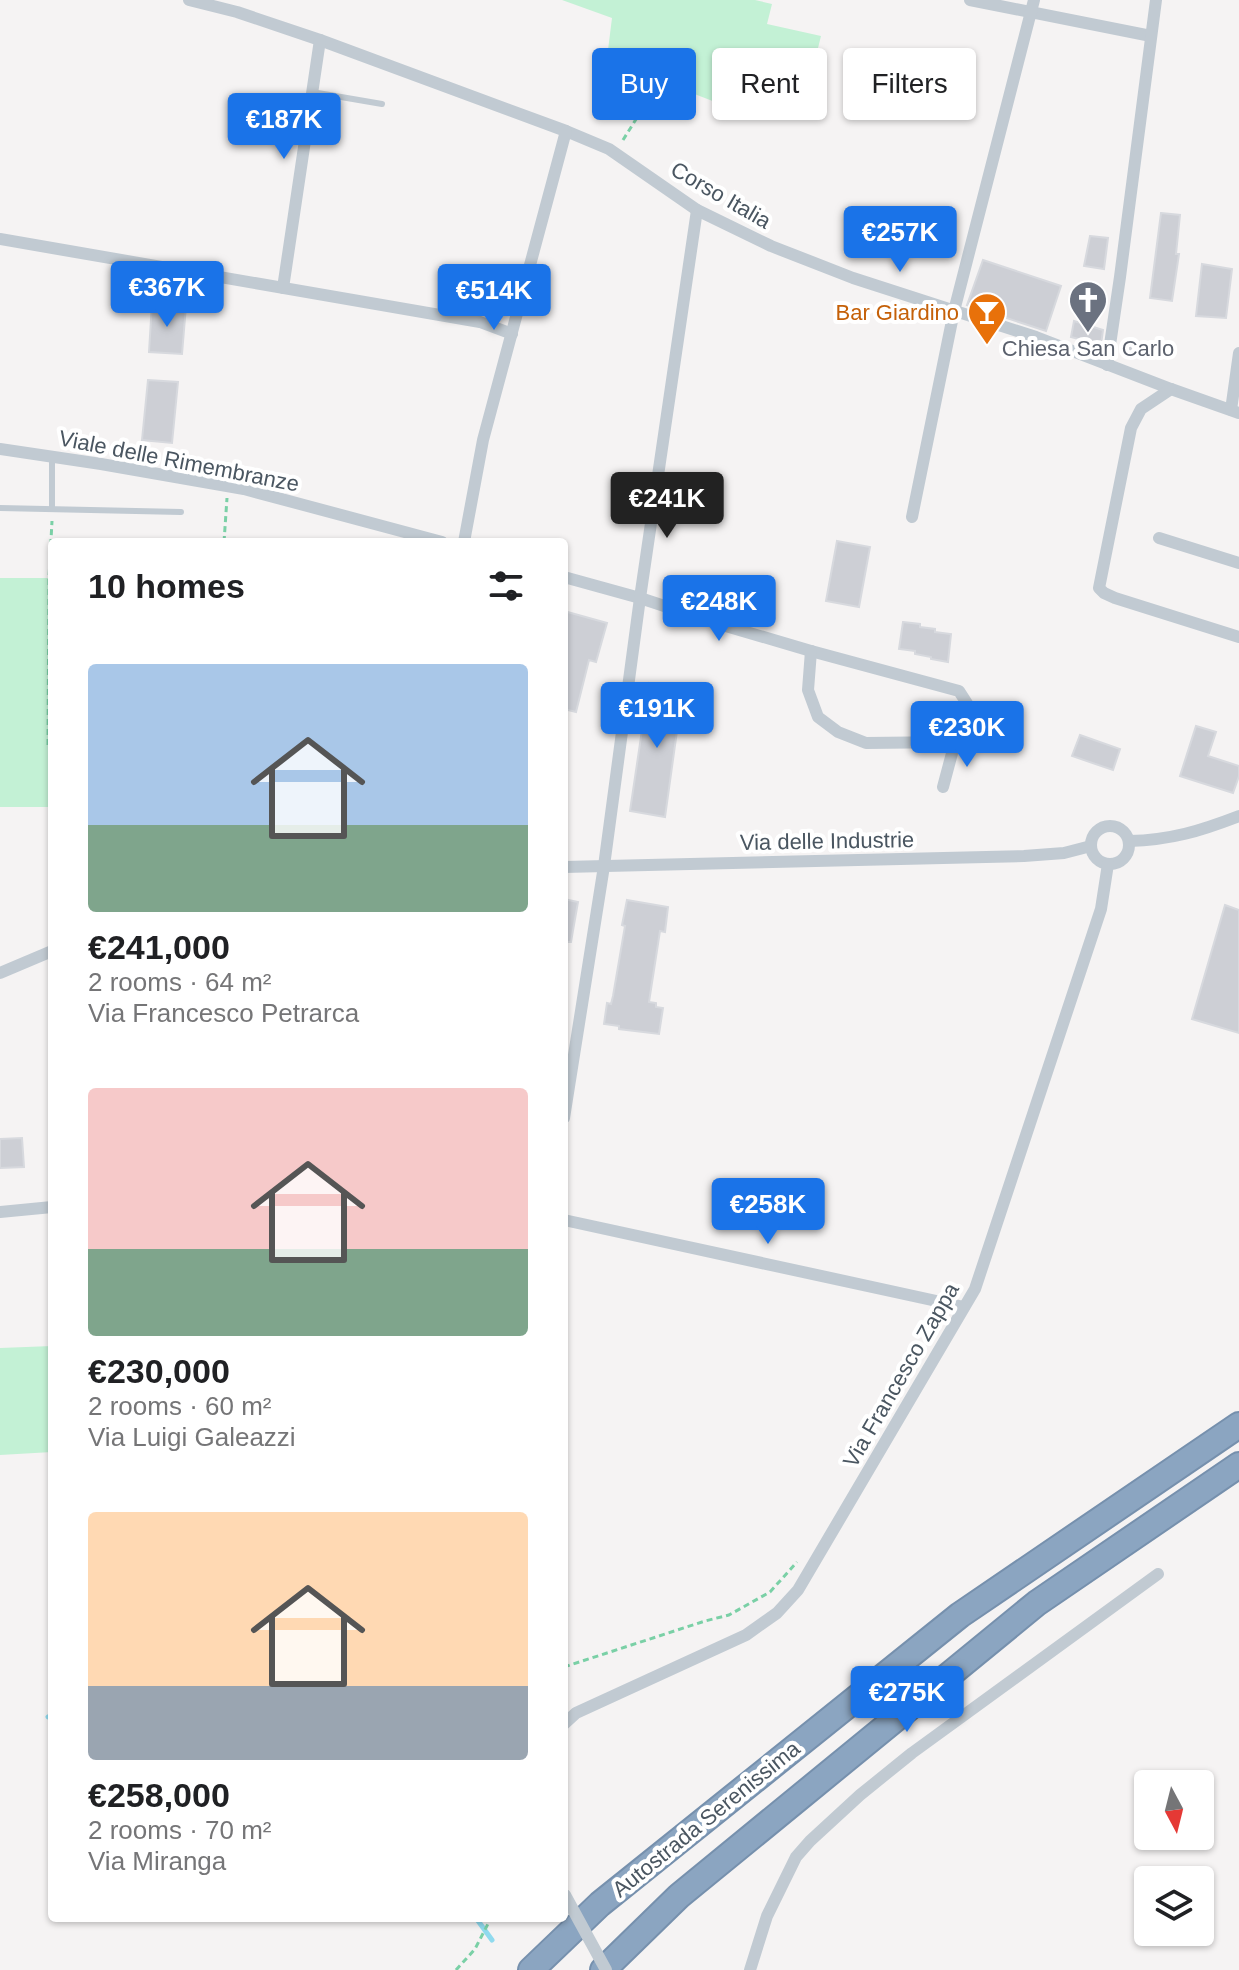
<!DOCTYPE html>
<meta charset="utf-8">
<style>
:root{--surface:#fff;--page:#f6f6f6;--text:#202124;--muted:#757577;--accent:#1a73e8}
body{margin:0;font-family:Helvetica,sans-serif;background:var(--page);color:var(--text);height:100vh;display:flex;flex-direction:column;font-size:30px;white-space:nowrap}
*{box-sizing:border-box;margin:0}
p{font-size:26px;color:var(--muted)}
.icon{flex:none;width:44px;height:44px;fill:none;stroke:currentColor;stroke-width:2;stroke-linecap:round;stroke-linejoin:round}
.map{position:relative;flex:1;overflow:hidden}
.drawer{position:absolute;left:48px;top:538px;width:520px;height:1384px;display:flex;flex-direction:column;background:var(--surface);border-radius:8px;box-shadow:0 2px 6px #0004}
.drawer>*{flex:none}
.hud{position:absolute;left:592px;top:48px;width:526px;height:72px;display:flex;gap:16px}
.needle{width:52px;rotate:173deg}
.buttons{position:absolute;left:1134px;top:1770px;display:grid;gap:16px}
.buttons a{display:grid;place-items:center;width:80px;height:80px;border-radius:8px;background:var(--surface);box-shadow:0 2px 6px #0004;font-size:40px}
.price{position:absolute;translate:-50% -68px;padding:0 18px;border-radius:8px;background:var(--accent);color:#fff;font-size:26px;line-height:52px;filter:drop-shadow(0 2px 4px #0008)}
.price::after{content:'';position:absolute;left:50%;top:48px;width:24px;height:18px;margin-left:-12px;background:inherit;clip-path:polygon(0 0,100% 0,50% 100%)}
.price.current{background:#222;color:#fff}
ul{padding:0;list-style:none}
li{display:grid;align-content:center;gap:16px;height:424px;padding:0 40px}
li span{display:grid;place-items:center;height:248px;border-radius:8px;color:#555}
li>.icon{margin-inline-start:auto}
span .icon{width:144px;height:144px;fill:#fffc;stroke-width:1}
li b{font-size:34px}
h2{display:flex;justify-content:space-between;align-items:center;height:96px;padding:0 40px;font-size:34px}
.pill{padding:0 28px;border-radius:8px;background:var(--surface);box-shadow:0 2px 6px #0004;font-size:28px;line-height:72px}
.pill.current{background:var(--accent);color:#fff}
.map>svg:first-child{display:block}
</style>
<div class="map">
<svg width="1239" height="1970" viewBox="0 0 1239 1970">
<rect width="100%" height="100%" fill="#f5f3f3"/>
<g fill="#c3f1d5">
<path d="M562,0H755L772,4L767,24L821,36L801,116L749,103L746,114L661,81L655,89L606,66L612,18Z"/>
<rect x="0" y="578" width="52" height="229"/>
<path d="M52,1346V1452L0,1455V1348Z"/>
</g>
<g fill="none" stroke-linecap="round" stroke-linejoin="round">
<g stroke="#90daee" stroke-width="5">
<path d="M48,1717L52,1715"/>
<path d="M476,1918L492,1940"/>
</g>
</g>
<g fill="#cdcfd5" stroke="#d7d9de" stroke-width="2">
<path d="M1161,213L1180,215L1176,254H1179L1172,301L1150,298Z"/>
<path d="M1090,236L1108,238L1104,269L1084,266Z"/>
<path d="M983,260L1061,286L1046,331L967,305Z"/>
<path d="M1202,264L1232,269L1226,318L1196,316Z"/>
<path d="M152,303L186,306L182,354L149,352Z"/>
<path d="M1074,321L1103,330L1101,345L1071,337Z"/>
<path d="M1126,340L1156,344L1154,357L1124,354Z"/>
<path d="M148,380L178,382L172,443L142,440Z"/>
<path d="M837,541L870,547L859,607L826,601Z"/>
<path d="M564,611L607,623L596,662L589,660L576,712L564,709Z"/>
<path d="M903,622L920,624V627L935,629V632L951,634L948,662L931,659V657L915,654V651L899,649Z"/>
<path d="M649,683L683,688L665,817L630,811Z"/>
<path d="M1196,726L1216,732L1208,756L1239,766V776L1233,793L1180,776Z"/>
<path d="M1080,735L1120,749L1113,770L1072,756Z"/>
<path d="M564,899L578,902L571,942H564Z"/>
<path d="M627,900L668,907L665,932L660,931L649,1002L656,1003V1007L663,1008L659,1034L619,1029V1026L604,1024L607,1003L611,1004L613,996L625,926L622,925Z"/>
<path d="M1225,905L1239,910V1033L1192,1019Z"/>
<path d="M22,1138L24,1167L0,1168V1139Z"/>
</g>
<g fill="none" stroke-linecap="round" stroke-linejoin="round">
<defs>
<g id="highway">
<path d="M531,1970L600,1904L960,1615L1239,1425"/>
<path d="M603,1970L679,1896L1037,1603L1239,1465"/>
</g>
</defs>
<use href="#highway" stroke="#7690ad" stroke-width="28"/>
<g stroke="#7ad0a6" stroke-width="3" stroke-dasharray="6 4" stroke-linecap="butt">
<path d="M623,140L655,89"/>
<path d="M224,542L227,498"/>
<path d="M48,745L49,578L52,521"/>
<path d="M564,1667L705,1621L729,1615L770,1592L797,1562"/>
<path d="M456,1970L475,1949L491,1918"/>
</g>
<g stroke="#c1cad2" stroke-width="6">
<path d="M312,92L382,104"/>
<path d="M52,457V509"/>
<path d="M0,508L181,512"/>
</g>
<g stroke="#c1cad2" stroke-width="12">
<path d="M189,0L237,12L320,40L566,131L609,149L697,210L771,246L853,278L1036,337L1171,389L1239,413"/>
<path d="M970,0L1151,36"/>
<path d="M0,239L480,322L512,334"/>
<path d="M283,288L320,40"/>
<path d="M1107,365L1120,277L1156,0"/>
<path d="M1171,389L1141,409L1131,428L1099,588L1104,593L1115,598L1239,637"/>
<path d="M1231,410L1239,353"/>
<path d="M0,449L101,464L244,489L442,542"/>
<path d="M912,517L954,311L1034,0"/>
<path d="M1159,538L1239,563"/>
<path d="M464,542L483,440L566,131"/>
<path d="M564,577L640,598L719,624L811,651L959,691L968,705L955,742L943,787"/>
<path d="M811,651L808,690L818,717L838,732L866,743L955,742"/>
<circle cx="1110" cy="845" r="19"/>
<path d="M1129,841C1171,840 1200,831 1239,816"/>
<path d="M564,867L1024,856L1064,853L1091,846"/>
<path d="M0,973L52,951"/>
<path d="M564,1118L604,866L640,598L697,210"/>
<path d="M0,1212L52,1207"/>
<path d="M564,1220L964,1307"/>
<path d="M564,1724L576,1713L746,1635L777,1613L798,1590L975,1289L1101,909L1108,864"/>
<path d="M750,1970L767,1916L796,1857L810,1841L860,1795L912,1753L1158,1574"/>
</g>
<use href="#highway" stroke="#8ba5c1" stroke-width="24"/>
<path stroke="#c1cad2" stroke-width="12" d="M565,1895L606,1970"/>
</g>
<defs>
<symbol id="church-pin" viewBox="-11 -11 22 30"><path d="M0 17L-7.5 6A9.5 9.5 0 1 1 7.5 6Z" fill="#6b7280" stroke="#fff"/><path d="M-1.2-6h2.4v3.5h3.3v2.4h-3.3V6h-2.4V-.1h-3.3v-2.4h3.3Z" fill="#fff"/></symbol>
<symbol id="bar-pin" viewBox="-11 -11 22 30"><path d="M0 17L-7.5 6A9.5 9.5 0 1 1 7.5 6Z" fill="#e8710a" stroke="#fff"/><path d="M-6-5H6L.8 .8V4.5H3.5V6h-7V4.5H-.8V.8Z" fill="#fff"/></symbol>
</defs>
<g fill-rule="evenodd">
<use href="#church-pin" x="1066" y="278" width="44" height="60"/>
<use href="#bar-pin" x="965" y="290" width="44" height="60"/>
</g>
<g text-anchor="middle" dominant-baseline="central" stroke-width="8" stroke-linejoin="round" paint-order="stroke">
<g font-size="22" fill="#4a5661" stroke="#fff">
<text transform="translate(721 195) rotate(30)">Corso Italia</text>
<text transform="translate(179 461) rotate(11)">Viale delle Rimembranze</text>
<text transform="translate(827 841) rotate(-1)">Via delle Industrie</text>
<text transform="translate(901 1375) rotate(-60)">Via Francesco Zappa</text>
<text transform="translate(706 1819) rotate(-39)">Autostrada Serenissima</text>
</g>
<g font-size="22" fill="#c56008" stroke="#fff" text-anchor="end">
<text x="959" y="312">Bar Giardino</text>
</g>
<g font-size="22" fill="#5b616d" stroke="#fff">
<text x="1088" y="348">Chiesa San Carlo</text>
</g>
</g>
</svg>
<div class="buttons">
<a><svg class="needle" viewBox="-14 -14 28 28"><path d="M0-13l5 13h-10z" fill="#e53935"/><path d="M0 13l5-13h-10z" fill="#757577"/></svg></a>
<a><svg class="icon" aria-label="layers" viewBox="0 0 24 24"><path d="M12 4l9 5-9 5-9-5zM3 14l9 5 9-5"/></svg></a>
</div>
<b class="price" style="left:284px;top:161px">€187K</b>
<b class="price" style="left:900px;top:274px">€257K</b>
<b class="price" style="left:167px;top:329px">€367K</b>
<b class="price" style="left:494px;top:332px">€514K</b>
<b class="price current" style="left:667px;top:540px">€241K</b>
<b class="price" style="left:719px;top:643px">€248K</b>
<b class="price" style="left:657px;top:750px">€191K</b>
<b class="price" style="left:967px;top:769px">€230K</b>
<b class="price" style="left:768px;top:1246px">€258K</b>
<b class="price" style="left:907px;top:1734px">€275K</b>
<div class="hud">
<a class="pill current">Buy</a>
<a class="pill">Rent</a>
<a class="pill">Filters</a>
</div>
<section class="drawer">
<h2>10 homes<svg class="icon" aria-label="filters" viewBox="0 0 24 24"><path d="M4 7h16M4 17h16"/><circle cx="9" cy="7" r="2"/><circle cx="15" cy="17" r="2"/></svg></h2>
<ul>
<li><span style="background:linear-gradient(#a9c7e8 65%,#7fa58c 0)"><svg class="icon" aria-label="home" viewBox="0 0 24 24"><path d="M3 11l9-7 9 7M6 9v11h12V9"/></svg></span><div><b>€241,000</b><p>2 rooms · 64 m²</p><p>Via Francesco Petrarca</p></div></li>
<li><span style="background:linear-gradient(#f6c9c9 65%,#7fa58c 0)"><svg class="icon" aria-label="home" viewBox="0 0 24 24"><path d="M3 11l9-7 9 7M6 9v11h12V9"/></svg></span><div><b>€230,000</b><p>2 rooms · 60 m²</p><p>Via Luigi Galeazzi</p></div></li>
<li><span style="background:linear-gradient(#ffd9b3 70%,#9aa5b1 0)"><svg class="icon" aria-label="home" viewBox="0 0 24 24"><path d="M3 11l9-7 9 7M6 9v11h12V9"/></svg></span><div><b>€258,000</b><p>2 rooms · 70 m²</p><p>Via Miranga</p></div></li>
</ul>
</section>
</div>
